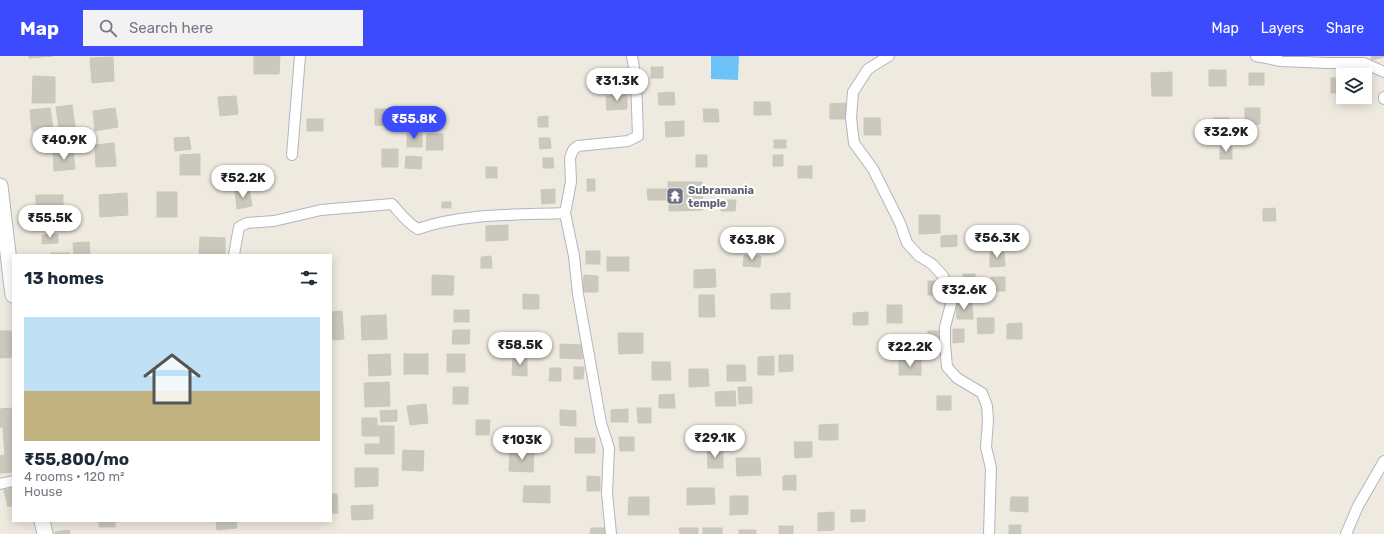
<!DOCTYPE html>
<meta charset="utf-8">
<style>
:root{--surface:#fff;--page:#f2f2f3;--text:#1f2937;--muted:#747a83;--accent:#3d4bff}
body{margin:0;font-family:Rubik,sans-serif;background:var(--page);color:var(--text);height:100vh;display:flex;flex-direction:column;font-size:15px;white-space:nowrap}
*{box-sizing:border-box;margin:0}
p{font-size:13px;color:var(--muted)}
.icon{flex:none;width:22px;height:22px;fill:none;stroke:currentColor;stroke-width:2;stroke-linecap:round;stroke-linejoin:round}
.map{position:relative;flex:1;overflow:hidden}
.side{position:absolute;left:12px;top:198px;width:320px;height:268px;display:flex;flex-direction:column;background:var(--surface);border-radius:0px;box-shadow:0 2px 10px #0003}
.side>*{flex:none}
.tools{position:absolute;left:1336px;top:12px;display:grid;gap:8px}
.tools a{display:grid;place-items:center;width:36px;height:36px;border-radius:0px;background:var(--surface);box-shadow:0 2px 10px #0003;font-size:20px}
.price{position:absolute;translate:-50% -34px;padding:0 9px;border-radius:14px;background:#fff;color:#222;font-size:13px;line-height:26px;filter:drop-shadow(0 1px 2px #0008)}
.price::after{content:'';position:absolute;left:50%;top:24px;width:12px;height:9px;margin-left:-6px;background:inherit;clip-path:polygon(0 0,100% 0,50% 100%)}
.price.selected{background:var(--accent);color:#fff}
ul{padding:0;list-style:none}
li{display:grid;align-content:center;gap:8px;height:212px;padding:0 12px}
li span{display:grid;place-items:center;height:124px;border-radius:0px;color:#555}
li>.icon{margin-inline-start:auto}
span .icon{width:72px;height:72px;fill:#fffc;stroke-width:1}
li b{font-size:17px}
h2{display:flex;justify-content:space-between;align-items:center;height:48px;padding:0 12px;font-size:17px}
header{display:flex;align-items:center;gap:24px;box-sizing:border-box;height:56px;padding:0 20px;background:var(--accent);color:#fff}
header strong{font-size:19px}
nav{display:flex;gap:22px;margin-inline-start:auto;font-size:14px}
.search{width:280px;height:36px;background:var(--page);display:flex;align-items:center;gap:10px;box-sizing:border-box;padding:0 14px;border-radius:0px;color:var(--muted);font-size:15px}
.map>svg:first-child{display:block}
</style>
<header>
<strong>Map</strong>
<div class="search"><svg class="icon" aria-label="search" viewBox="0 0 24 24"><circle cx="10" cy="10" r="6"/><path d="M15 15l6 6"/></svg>Search here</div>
<nav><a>Map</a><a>Layers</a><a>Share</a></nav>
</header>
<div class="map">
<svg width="1384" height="478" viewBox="0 0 1384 478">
<rect width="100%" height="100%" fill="#efeadf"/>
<path fill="#6dc3f7" d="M711,0H739L738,24L711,23Z"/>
<g fill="#cbc8bd" stroke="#cbc7b8">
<path d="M29,0H53L29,2Z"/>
<path d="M254,0H280L279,18H254Z"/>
<path d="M1371,0H1384V1L1372,4Z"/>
<path d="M113,1L114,25L92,27L90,2Z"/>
<rect x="651" y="11" width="12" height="11"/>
<rect x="1209" y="14" width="17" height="16"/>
<path d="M1172,16V40H1152L1151,17Z"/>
<rect x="1249" y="17" width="15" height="12"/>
<path d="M33,20L55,21V47H32Z"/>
<rect x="1331" y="22" width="12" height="15"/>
<path d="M674,36L675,49H659L658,37Z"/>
<path d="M627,39V53L607,54L606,40Z"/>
<path d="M236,40L238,58L220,60L218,41Z"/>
<path d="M754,46H770L771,59H754Z"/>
<path d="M846,47V63H830V48Z"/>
<path d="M72,49L75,71L59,73L56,51Z"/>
<path d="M50,52L53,73L32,75L30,54Z"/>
<path d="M115,52L118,71L95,75L93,55Z"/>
<path d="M1245,52H1260V68L1245,69Z"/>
<path d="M375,53H391V70L375,69Z"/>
<path d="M703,53H718L719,66H704Z"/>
<path d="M548,60V71H538V61Z"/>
<path d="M864,62H880L881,79H864Z"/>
<path d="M1214,62H1229L1230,74H1214Z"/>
<rect x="307" y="63" width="16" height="12"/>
<path d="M684,65V80L666,81L665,66Z"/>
<rect x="407" y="77" width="15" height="14"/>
<path d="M427,78H443V94H426Z"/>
<path d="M189,81L191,93L175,95L174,82Z"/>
<path d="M539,82H550L551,92L540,93Z"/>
<rect x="774" y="84" width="12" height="8"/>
<path d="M114,87L116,110L96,111L95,89Z"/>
<rect x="1220" y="91" width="12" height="12"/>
<rect x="382" y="93" width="16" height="18"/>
<path d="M73,94L75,113L54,115L53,96Z"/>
<path d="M200,98V119H180V99Z"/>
<rect x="696" y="99" width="11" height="12"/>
<rect x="773" y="99" width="10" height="11"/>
<path d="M406,100L422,101L421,113L405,112Z"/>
<path d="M543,102H553L554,112H543Z"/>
<rect x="798" y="110" width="14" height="12"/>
<rect x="486" y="111" width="11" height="11"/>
<rect x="587" y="123" width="8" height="12"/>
<path d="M668,126H702L703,154L669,155V144H648L647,133H668Z"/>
<path d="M249,132L252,150L237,153L235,135Z"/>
<path d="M555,133V147L542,148L541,134Z"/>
<rect x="157" y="136" width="20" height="25"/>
<path d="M127,137L128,159L100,161L99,139Z"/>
<rect x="36" y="139" width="27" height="22"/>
<path d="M722,144H736L735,155H721Z"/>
<rect x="442" y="146" width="9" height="6"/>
<path d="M1275,152L1276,165H1263V153Z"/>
<path d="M919,159H940V177L919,178Z"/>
<path d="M508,169V184L486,185V170Z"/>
<path d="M58,178V187L42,188V179Z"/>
<path d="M957,179V190L941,191V180Z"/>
<path d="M200,181L225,182V199H199Z"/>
<path d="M89,186L90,199H74L73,187Z"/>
<rect x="586" y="195" width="14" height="13"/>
<path d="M990,196H1004L1005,210L990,211Z"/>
<rect x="51" y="197" width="19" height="2"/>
<path d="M744,199L761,200L760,211L743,210Z"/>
<path d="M491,200L492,212H481V201Z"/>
<rect x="607" y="201" width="22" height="14"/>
<path d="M715,213L716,231L694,232V214Z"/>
<rect x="963" y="218" width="12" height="14"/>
<path d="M432,219L454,220L453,239H432Z"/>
<path d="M584,219L598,220V236H583Z"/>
<path d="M991,221H1005V235H992Z"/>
<rect x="928" y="225" width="12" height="14"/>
<path d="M790,237V253H771V238Z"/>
<path d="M523,238L539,239V253H523Z"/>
<path d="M699,239H714L715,261H699Z"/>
<path d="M956,247H972L973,263H957Z"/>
<rect x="887" y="249" width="15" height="18"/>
<rect x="454" y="254" width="15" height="12"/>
<path d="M342,255L344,283L331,284V256Z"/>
<path d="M868,256V269H853V257Z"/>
<path d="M386,259L387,283L362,284L361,260Z"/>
<path d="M977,262H994V277L978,278Z"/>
<path d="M1022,267V283H1007V268Z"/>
<path d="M953,273H964V286L953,287Z"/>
<path d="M453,274H470L469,288H452Z"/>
<path d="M0,275H12L13,301L0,302Z"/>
<path d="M928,275H940V286L928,287Z"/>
<path d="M618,277H643V297L619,298Z"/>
<path d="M560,288L582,289V303L560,302Z"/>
<path d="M390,298L391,319L369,320L368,299Z"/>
<rect x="404" y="298" width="24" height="20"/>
<rect x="447" y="298" width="18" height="18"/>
<path d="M779,299H793V315L779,316Z"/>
<path d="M513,300H527V320L512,319Z"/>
<path d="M774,300V319H758V301Z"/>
<rect x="899" y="304" width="22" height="15"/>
<path d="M652,306H670L671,324H652Z"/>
<path d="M727,309H745L746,325H727Z"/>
<path d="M574,311H584L583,323H574Z"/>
<path d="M550,312H561V325H549Z"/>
<path d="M689,313H708L709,330L689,331Z"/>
<path d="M389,326L390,350L365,351L364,327Z"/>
<rect x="453" y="331" width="15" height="17"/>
<path d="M738,331H752V347L739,348Z"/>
<path d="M735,335L736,350H716L715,336Z"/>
<path d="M674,338L675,352H659V339Z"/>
<rect x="937" y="340" width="14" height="14"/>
<path d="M426,348L428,367L410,369L407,350Z"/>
<path d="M13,352V416L0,417V400L5,399L3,371H0V353Z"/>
<path d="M637,352H651V367H638Z"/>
<path d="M628,353V366H611V354Z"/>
<path d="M397,354V365L381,366L380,355Z"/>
<path d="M560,354L576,355V370L560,369Z"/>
<path d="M362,362H377V370H394V398H365V388H380V380H362Z"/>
<path d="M476,364H490L489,379H476Z"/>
<path d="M838,368V384H819V369Z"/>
<path d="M619,381H634V395H620Z"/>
<rect x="575" y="382" width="20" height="15"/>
<path d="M794,386H812V401L795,402Z"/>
<path d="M403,394L424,395L423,415L402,414Z"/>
<path d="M510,394L534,395L533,416L509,415Z"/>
<path d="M707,394H723V412H708Z"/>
<path d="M736,402H760L761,419L737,420Z"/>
<path d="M355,412H378V430L355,431Z"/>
<path d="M796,419V434H783V420Z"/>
<path d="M587,420L600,421V435H587Z"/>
<path d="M524,430H550V447L523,446Z"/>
<path d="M13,431V449L8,451L4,434Z"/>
<path d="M687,432H714L715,448L687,449Z"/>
<path d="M331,438H337L338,457H331Z"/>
<path d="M730,440H748V458L730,459Z"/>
<path d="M629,441H649V459H628Z"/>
<path d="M1011,441H1028V456L1010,455Z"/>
<path d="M373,449V463L352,464L351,450Z"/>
<path d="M851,454H865V465L851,466Z"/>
<path d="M834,456V474L818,475V457Z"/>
<rect x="99" y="465" width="16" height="6"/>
<path d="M216,465H236L237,472L217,474Z"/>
<rect x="1009" y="469" width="12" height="9"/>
<rect x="779" y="470" width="14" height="8"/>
<path d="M591,472H607V478H590Z"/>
<path d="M679,472H698V478H680Z"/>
<rect x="703" y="472" width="19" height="6"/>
<path d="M69,474L70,478H55V476Z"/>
<rect x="739" y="474" width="17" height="4"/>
</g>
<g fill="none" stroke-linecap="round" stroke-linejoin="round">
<defs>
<g id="street">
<path d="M889,0L868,13L853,36L851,62L854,87L873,113L900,167L907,187L919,200L932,208L943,220L948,230L951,248L945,271V288L947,311L957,322L982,337L987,350L988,364L986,391L991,412L989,478"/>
<path d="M1256,0L1281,5L1327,7H1364L1384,16"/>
<path d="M1384,41V43"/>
<path d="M292,99L300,0"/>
<path d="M234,199L239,171L247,167L274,165L321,154L392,148C401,158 407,167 418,173C462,157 519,159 565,157"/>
<path d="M0,428L13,425"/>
<path d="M611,478L607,437L609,392L601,367L578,238L574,200L565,157L571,126L570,102L573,94L578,90L628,85L638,80L636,24L632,0"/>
<path d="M1346,478L1358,450L1384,405"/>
</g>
<g id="secondary">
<path d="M0,130L13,239"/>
<path d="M42,465L45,478"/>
</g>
</defs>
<use href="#street" stroke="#b3b4c1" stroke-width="12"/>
<use href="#secondary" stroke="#b3b4c1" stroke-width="17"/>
<use href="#street" stroke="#fff" stroke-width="10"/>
<use href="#secondary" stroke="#fff" stroke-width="15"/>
</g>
<defs>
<symbol id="temple-square" viewBox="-11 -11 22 22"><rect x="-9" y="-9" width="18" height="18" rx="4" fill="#6b7280" stroke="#fff"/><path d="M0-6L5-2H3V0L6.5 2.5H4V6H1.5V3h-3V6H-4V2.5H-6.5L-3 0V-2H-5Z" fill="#fff"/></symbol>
</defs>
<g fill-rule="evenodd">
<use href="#temple-square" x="665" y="130" width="20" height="20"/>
</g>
<g text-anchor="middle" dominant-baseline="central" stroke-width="4" stroke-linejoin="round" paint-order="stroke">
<g font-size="11" font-weight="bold" fill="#5b616d" stroke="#fff" text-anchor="start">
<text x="688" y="134">Subramania<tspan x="688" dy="13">temple</tspan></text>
</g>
</g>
</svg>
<div class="tools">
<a><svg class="icon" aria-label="layers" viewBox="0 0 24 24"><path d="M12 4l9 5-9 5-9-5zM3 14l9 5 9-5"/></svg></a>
</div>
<b class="price" style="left:617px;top:46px">₹31.3K</b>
<b class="price selected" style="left:414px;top:84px">₹55.8K</b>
<b class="price" style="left:1226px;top:97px">₹32.9K</b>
<b class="price" style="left:64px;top:105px">₹40.9K</b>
<b class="price" style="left:243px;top:143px">₹52.2K</b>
<b class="price" style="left:50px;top:183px">₹55.5K</b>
<b class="price" style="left:997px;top:203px">₹56.3K</b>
<b class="price" style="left:752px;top:205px">₹63.8K</b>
<b class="price" style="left:964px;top:255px">₹32.6K</b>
<b class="price" style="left:520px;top:310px">₹58.5K</b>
<b class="price" style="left:910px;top:312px">₹22.2K</b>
<b class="price" style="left:715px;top:403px">₹29.1K</b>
<b class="price" style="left:522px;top:405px">₹103K</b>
<section class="side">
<h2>13 homes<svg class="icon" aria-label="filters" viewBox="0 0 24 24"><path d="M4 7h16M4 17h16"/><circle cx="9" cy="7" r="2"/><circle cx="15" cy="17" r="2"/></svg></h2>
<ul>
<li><span style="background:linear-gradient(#bfe0f5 60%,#c2b280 0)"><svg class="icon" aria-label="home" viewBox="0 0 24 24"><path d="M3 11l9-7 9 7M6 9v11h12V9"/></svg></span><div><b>₹55,800/mo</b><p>4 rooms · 120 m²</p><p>House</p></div></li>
</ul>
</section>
</div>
